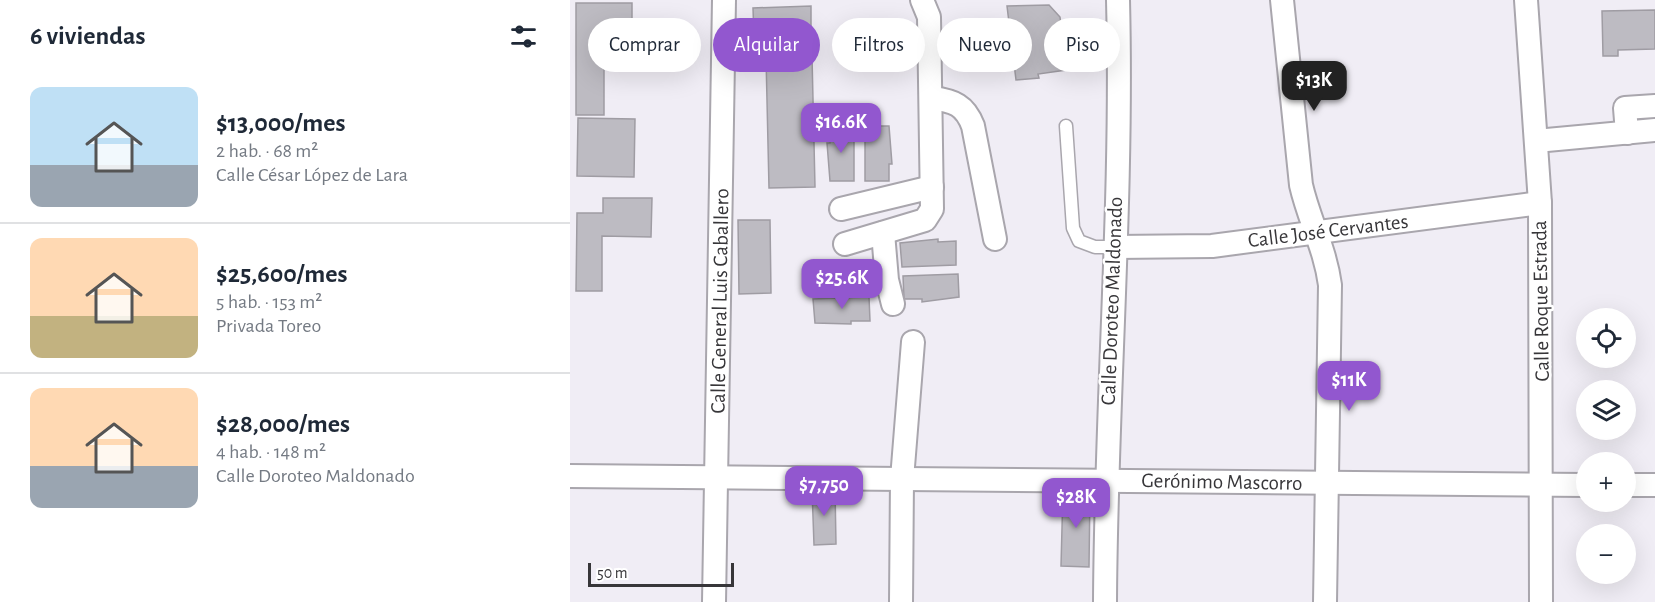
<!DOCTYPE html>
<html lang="es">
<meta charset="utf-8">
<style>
:root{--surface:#fff;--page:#f6f6f7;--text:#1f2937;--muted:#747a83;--line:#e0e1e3;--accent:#9257cf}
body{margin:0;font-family:"Alegreya Sans",sans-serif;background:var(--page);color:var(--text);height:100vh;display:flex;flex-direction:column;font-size:22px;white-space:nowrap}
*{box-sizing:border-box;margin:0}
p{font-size:20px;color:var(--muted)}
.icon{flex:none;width:33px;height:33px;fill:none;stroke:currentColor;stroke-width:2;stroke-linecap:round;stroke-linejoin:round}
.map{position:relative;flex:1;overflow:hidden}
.side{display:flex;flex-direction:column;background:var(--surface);width:570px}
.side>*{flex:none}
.guide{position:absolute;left:18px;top:18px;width:570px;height:54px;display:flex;gap:12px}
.fabs{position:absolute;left:1006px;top:308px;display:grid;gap:12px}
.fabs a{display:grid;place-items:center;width:60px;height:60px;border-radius:50%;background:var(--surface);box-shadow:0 6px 24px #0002;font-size:30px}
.scale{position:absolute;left:18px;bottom:15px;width:146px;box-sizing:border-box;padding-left:6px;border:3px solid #373639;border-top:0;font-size:16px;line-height:21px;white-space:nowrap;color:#373639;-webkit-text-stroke:4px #fff;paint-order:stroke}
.price{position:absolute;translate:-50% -51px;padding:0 14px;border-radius:12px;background:var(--accent);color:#fff;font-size:20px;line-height:39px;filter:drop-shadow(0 2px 3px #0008)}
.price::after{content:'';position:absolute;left:50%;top:36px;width:18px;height:14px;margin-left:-9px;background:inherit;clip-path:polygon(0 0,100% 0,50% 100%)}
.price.selected{background:#222;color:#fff}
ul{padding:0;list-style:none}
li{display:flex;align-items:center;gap:18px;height:150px;padding:0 30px}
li+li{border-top:2px solid var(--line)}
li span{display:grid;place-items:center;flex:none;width:168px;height:120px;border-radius:12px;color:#555}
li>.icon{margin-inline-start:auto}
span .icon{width:72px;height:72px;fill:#fffc;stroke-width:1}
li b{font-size:26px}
h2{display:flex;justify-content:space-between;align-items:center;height:72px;padding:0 30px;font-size:26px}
.pill{padding:0 21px;border-radius:27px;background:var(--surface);box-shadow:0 6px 24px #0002;font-size:21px;line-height:54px}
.pill.selected{background:var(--accent);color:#fff}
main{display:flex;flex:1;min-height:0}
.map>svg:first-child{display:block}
</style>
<main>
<section class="side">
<h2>6 viviendas<svg class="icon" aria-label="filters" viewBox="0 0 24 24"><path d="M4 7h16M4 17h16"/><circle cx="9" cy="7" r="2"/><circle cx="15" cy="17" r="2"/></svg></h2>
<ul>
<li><span style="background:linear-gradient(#bfe0f5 65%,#9aa5b1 0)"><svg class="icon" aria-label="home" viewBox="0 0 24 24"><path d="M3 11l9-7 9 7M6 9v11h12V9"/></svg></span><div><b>$13,000/mes</b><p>2 hab. · 68 m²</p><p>Calle César López de Lara</p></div></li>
<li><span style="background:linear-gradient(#ffd9b3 65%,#c2b280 0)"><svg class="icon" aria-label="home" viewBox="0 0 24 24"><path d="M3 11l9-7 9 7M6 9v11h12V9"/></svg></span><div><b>$25,600/mes</b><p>5 hab. · 153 m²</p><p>Privada Toreo</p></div></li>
<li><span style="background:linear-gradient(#ffd9b3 65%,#9aa5b1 0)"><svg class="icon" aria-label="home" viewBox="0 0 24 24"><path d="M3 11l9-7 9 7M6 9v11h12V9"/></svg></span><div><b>$28,000/mes</b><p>4 hab. · 148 m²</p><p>Calle Doroteo Maldonado</p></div></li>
</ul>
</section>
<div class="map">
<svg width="1085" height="602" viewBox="0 0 1085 602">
<rect width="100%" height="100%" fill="#f0edf5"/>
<g fill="#bdbbc2" stroke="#9f9ca3" stroke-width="1.5">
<path d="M6,3H62V64H34V115H6Z"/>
<path d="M479,5L490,17L496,70L468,74L469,78L446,80L437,6Z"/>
<path d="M241,6V37L184,38L183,8Z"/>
<path d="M1085,10V49L1048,50V56H1033L1032,11Z"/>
<path d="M242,56L245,187L199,188L196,57Z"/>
<path d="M8,118L65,119L64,177L7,176Z"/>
<path d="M260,126H284V181H260L257,143H260Z"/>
<path d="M295,126H319L322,164H319V181H295Z"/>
<path d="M33,198H82L81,237L32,236V291H6L7,213H33Z"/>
<path d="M168,220H200L201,293L169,294Z"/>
<path d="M368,239V242L386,241V265L332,267L330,243Z"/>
<path d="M279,260L280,263L297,262L298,285L243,288L242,265Z"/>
<path d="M388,274L389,297L352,302V299H334L333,276Z"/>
<path d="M299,297L300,321H281V324L245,323L243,299Z"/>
<path d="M242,489H265L266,544L244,545Z"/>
<path d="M493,490L520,491L519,567L491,566Z"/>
</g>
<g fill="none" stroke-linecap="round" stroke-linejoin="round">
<defs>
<path id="service" d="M496,126L503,228L509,241L525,247H545"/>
<g id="minor">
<path d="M712,0L731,185C739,220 755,248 760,285L755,602"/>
<path d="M956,0L970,203L971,602"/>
<path d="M362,98C384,101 395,105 403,126L425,239"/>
<path d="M1057,133L1055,108L1085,106"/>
<path d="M966,141L1085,130"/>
<path d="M271,209L362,187"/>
<path d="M313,233L317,280L323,304"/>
<path d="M275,244L355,220L362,209L359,17L352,0"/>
<path d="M545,247L642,246L970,203"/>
<path d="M0,476L1017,485"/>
<path d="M1056,485H1085"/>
<path d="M144,602L154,0"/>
<path d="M331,602L332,479L343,342"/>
<path d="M535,602C536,401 553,201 548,0"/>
</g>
</defs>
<use href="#service" stroke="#a9a6ad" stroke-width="15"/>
<use href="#minor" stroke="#a9a6ad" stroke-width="26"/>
<use href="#service" stroke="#fff" stroke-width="12"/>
<use href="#minor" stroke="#fff" stroke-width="22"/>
</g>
<g text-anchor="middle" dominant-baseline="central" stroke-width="5" stroke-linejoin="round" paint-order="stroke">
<g font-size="21" fill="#373639" stroke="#fff">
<text transform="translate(758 231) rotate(-7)">Calle José Cervantes</text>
<text transform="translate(150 301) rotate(-89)">Calle General Luis Caballero</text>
<text transform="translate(542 301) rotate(-88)">Calle Doroteo Maldonado</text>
<text transform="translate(971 301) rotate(-91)">Calle Roque Estrada</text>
<text transform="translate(652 482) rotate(1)">Gerónimo Mascorro</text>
</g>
</g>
</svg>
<div class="fabs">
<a><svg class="icon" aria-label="locate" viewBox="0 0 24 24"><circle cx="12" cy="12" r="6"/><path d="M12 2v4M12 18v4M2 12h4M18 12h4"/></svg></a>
<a><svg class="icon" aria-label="layers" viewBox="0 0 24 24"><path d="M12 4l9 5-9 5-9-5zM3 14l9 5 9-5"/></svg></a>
<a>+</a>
<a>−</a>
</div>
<div class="scale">50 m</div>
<b class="price selected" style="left:744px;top:112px">$13K</b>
<b class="price" style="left:271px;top:154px">$16.6K</b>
<b class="price" style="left:272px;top:310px">$25.6K</b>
<b class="price" style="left:779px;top:412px">$11K</b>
<b class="price" style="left:254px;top:517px">$7,750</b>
<b class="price" style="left:506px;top:529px">$28K</b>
<div class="guide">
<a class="pill">Comprar</a>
<a class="pill selected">Alquilar</a>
<a class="pill">Filtros</a>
<a class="pill">Nuevo</a>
<a class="pill">Piso</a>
</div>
</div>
</main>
